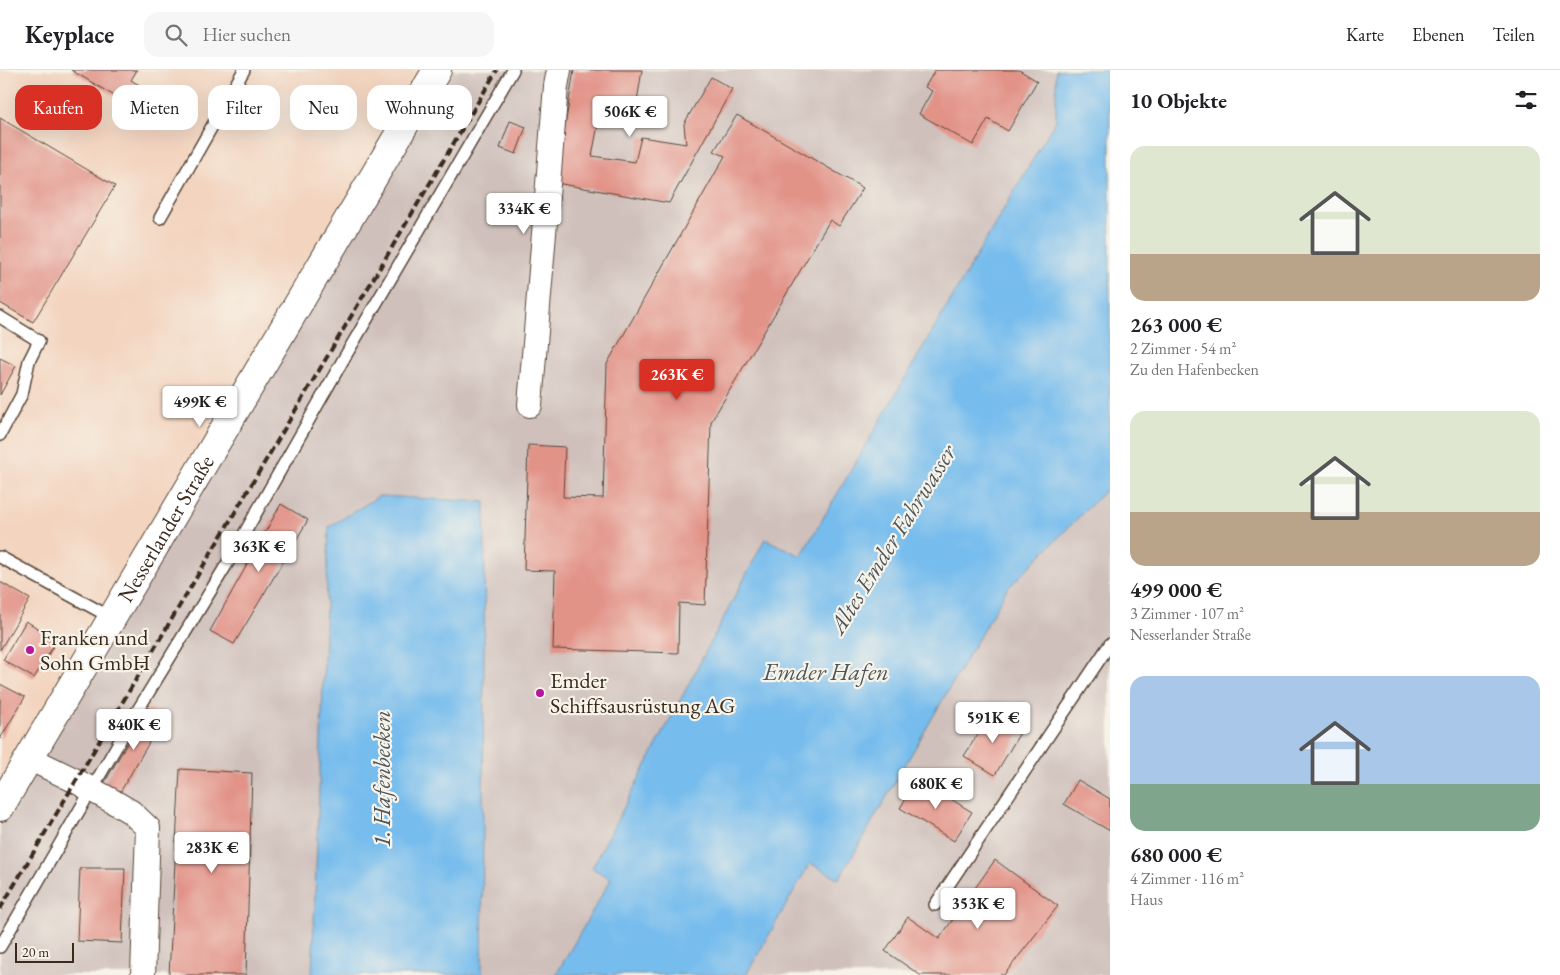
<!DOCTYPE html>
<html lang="de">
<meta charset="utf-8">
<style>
:root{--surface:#fff;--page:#f6f6f6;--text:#202124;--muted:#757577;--line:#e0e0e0;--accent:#d93025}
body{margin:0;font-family:"EB Garamond",serif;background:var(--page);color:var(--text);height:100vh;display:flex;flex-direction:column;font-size:19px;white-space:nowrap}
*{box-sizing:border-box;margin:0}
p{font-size:16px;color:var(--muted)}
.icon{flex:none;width:28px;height:28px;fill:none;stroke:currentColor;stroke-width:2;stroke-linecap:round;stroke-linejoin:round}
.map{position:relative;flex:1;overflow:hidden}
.side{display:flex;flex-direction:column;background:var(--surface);width:450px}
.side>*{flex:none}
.guide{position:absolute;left:15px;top:15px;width:475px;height:45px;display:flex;gap:10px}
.scale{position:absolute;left:15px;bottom:12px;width:59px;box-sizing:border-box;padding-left:5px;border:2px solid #3b2a1e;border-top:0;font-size:14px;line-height:18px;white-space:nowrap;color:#3b2a1e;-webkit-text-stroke:4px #f7f3e8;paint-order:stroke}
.price{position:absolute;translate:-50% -42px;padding:0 11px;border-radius:5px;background:#fff;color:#222;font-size:16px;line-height:32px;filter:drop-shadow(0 1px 2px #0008)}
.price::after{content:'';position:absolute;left:50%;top:30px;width:15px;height:11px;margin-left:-8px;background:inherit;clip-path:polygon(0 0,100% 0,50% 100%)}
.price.active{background:var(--accent);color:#fff}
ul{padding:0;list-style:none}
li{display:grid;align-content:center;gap:10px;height:265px;padding:0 20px}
li span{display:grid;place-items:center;height:155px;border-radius:15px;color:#555}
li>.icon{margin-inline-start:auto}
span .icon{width:90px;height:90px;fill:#fffc;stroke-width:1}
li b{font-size:21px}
h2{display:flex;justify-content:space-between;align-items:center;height:60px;padding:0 20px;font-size:21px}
.chip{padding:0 18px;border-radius:15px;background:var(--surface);box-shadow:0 5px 20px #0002;font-size:18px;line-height:45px}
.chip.active{background:var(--accent);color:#fff}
header{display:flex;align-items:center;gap:30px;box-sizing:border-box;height:70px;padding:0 25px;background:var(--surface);border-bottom:1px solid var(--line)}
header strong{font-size:24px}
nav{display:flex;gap:28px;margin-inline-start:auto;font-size:18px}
.search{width:350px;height:45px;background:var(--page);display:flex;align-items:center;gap:12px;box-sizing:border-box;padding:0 18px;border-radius:15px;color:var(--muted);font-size:19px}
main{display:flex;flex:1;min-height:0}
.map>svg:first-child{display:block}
</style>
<header>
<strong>Keyplace</strong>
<div class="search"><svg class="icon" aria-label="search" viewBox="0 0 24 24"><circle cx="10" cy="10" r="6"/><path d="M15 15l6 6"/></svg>Hier suchen</div>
<nav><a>Karte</a><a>Ebenen</a><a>Teilen</a></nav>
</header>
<main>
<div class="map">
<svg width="1110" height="905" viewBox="0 0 1110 905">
<rect width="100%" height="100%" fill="#f7f3e8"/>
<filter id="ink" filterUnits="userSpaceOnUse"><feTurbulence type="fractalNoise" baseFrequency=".02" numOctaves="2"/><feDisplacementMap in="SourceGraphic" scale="10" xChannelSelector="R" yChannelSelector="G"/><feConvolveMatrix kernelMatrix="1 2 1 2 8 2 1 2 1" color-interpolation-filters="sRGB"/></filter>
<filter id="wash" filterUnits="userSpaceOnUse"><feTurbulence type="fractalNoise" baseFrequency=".0096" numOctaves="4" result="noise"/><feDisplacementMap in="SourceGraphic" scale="20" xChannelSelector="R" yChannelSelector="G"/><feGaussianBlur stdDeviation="1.12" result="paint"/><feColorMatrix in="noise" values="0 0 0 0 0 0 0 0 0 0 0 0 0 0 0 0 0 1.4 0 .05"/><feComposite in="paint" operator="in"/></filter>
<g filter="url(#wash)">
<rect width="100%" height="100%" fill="#f3dfc3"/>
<path fill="#f3d4bf" d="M0,0H423L0,731Z"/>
<g fill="#cfc0bb">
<path d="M454,0H1056V50L801,486L765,469L593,797L611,808L556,905H482L485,433L329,457L312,905H0V743Z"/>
<path d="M1110,416V905H746L810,793L839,809L1007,519Z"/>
</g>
<g fill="#76bced" stroke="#587386">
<path d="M1056,0H1110V416L1007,519L839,809L810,793L746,905H556L611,809L592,798L765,469L801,486L1056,50Z"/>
<path d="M379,426L485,432L482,905H312L329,457Z"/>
</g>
<g id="blocks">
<g fill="#e29388">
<path d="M71,0H137L131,10L144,18L133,37Z"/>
<path d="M574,0H642L636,38L602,34L592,86L635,92L641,67L686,74L684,54L711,7L732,19L669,133L556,113Z"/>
<path d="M935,0H1019L1037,11L1008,61L988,49L973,75L919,44L932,21L925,17Z"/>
<path d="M737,45L863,118L839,156L830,150L711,352L705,535L679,533L678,583L553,579L555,501L524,500L528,375L565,377L563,427L603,428L607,294L725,86L714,81Z"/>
<path d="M0,48L115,116L33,252L0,233Z"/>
<path d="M510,51L526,57L516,84L500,78Z"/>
<path d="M0,288L16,296L0,325Z"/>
<path d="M281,434L308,450L234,574L210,561Z"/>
<path d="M0,512L30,529L0,580Z"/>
<path d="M26,551L57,570L34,608L3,590Z"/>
<path d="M0,614L25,627L0,669Z"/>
<path d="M148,638L164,647L119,724L103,715Z"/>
<path d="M991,643L1021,661L995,705L964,686Z"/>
<path d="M180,699L252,703L246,905H169Z"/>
<path d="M918,709L972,742L954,771L900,738Z"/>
<path d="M1078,710L1110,729V761L1064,734Z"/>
<path d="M995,790L1058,836L1004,905H920L885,881L908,847L939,869Z"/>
<path d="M80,798H125L122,873L77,871Z"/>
</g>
</g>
</g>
<g filter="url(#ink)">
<use href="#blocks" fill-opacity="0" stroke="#574537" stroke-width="1"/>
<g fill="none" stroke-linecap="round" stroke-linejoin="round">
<defs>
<g id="service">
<path d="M160,148L244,0"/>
<path d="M0,247L39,271L29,291L22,324L0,365"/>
<path d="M0,487L112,548"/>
<path d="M935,835L1110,574"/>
<path d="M0,877L133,648L227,494L343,290L513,0"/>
</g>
<g id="minor">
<path d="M530,335L556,16L559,0"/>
<path d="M29,688L76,711L114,732L131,742L148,758L143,905"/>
</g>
<g id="secondary">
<path id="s1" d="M0,737L437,0"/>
</g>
</defs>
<use href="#service" stroke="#574537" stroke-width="14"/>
<use href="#minor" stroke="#574537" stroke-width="26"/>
<use href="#secondary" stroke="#574537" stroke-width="30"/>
<use href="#service" stroke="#fff" stroke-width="11"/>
<use href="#minor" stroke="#fff" stroke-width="24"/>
<use href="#secondary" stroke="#fff" stroke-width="28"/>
<path stroke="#3b2a1e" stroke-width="4" stroke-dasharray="8 4" stroke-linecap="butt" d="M0,839L497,0"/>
</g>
</g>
<g fill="#b5179e" stroke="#f7f3e8" stroke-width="2">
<circle cx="30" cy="580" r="5"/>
<circle cx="540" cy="623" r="5"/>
</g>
<g text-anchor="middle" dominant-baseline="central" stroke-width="4.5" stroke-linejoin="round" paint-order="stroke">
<g font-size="22" fill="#3b2a1e" stroke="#f7f3e8">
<text stroke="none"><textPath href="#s1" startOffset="324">Nesserlander Straße</textPath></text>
</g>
<g font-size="22" fill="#3b2a1e" stroke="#f7f3e8" text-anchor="start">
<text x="40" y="567">Franken und<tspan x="40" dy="25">Sohn GmbH</tspan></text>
<text x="550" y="610">Emder<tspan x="550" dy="25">Schiffsausrüstung AG</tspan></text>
</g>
<g font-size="24" font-style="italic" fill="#4d565c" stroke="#f7f3e8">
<text transform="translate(892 469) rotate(-58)">Altes Emder Fahrwasser</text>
<text x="826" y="601">Emder Hafen</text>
<text transform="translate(381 709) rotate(-90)">1. Hafenbecken</text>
</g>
</g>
</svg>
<div class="scale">20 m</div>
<b class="price" style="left:630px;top:68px">506K €</b>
<b class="price" style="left:524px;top:165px">334K €</b>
<b class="price active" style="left:677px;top:331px">263K €</b>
<b class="price" style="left:200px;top:358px">499K €</b>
<b class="price" style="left:259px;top:503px">363K €</b>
<b class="price" style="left:993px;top:674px">591K €</b>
<b class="price" style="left:134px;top:681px">840K €</b>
<b class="price" style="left:936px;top:740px">680K €</b>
<b class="price" style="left:212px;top:804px">283K €</b>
<b class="price" style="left:978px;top:860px">353K €</b>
<div class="guide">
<a class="chip active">Kaufen</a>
<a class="chip">Mieten</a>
<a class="chip">Filter</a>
<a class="chip">Neu</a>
<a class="chip">Wohnung</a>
</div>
</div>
<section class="side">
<h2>10 Objekte<svg class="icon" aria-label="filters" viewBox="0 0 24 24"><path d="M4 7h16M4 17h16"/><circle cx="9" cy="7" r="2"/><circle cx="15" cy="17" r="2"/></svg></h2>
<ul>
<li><span style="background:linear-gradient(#dfe7d0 70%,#b9a48a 0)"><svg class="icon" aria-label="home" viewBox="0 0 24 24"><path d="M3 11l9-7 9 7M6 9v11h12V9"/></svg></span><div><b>263 000 €</b><p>2 Zimmer · 54 m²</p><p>Zu den Hafenbecken</p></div></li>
<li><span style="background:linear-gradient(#dfe7d0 65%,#b9a48a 0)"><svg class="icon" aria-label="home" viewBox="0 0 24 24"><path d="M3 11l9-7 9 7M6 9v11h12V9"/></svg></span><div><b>499 000 €</b><p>3 Zimmer · 107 m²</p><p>Nesserlander Straße</p></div></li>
<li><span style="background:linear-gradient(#a9c7e8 70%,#7fa58c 0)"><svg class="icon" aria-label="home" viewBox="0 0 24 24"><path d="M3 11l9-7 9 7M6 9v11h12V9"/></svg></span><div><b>680 000 €</b><p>4 Zimmer · 116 m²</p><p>Haus</p></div></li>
</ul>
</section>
</main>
